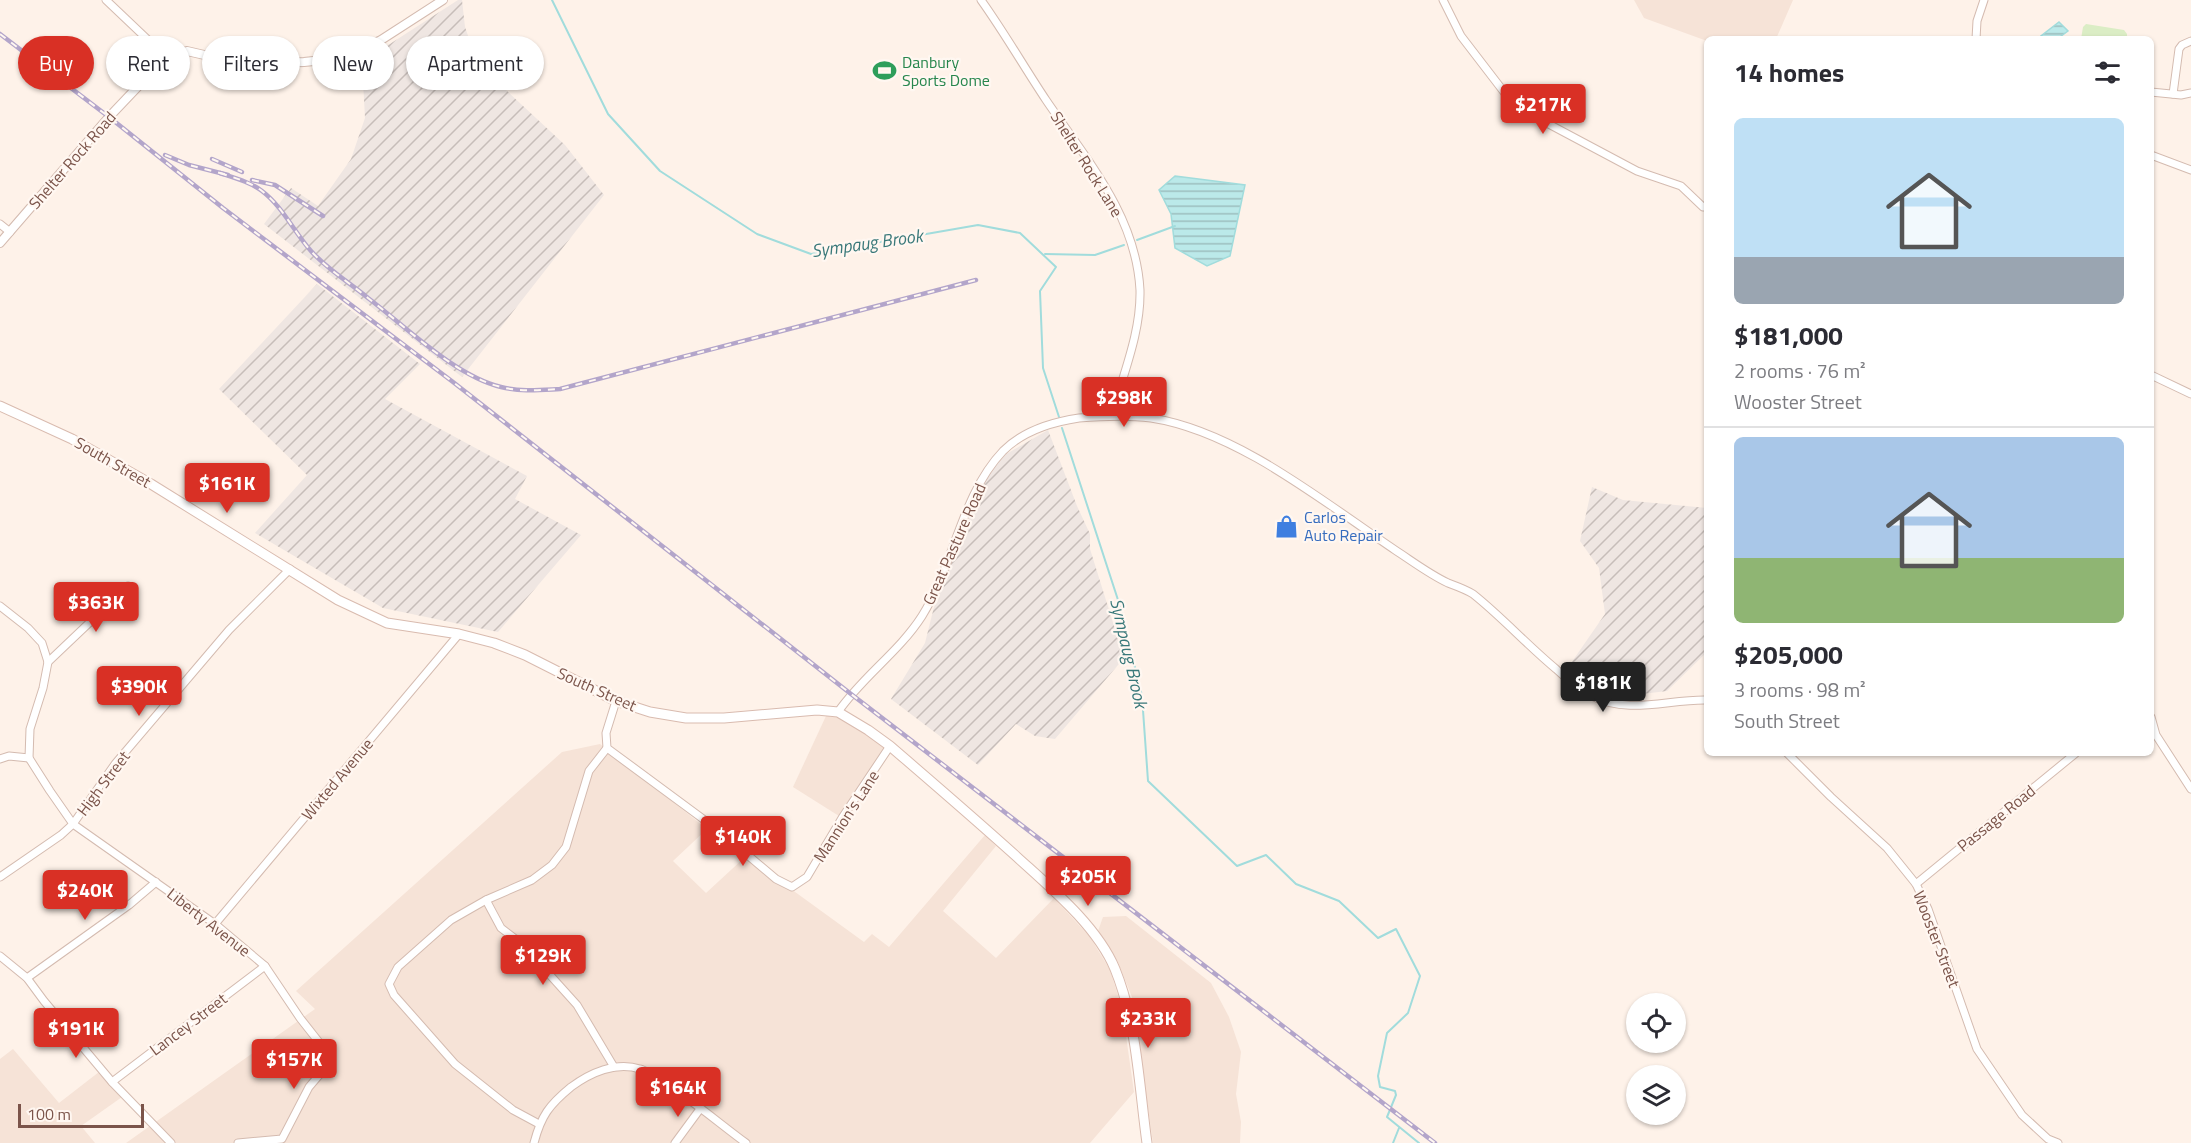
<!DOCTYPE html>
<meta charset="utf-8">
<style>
:root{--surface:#fff;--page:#f2f2f3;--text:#2b2b33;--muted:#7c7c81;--line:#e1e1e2;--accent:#d93025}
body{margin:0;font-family:"Titillium Web",sans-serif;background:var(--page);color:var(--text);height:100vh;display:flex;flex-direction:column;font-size:22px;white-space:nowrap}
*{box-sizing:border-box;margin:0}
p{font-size:20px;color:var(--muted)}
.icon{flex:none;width:33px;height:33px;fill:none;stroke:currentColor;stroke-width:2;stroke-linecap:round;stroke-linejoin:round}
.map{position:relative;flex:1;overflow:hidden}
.side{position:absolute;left:1704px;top:36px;width:450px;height:720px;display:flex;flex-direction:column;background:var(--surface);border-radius:9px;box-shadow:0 2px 4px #0004}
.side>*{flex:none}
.hud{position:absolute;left:18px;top:36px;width:570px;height:54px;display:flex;gap:12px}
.buttons{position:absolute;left:1626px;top:993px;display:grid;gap:12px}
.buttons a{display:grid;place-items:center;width:60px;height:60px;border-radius:50%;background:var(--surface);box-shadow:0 2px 4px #0004;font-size:30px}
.scale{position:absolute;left:18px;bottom:15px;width:126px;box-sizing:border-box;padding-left:6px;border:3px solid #7b544a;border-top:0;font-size:16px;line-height:21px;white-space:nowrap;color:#7b544a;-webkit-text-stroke:4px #fff7f1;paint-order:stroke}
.price{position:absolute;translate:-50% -51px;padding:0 14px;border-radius:6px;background:var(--accent);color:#fff;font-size:20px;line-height:39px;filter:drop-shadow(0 2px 3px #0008)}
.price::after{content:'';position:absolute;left:50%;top:36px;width:18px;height:14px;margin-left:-9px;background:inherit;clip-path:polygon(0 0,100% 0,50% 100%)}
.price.active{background:#222;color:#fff}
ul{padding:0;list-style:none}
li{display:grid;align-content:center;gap:12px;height:318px;padding:0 30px}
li+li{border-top:2px solid var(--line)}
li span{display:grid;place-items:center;height:186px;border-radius:9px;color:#555}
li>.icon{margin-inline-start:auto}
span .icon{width:108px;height:108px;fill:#fffc;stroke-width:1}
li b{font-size:26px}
h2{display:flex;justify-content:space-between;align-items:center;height:72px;padding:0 30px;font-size:26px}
.pill{padding:0 21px;border-radius:27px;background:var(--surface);box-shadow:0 2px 4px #0004;font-size:21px;line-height:54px}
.pill.active{background:var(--accent);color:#fff}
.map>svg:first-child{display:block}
</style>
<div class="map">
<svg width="2191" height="1143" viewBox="0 0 2191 1143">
<defs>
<pattern id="industrial-furrows" width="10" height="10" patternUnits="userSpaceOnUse" patternTransform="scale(1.5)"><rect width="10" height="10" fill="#efe6e2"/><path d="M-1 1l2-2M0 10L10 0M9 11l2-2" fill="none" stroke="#c7bdb9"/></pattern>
<pattern id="water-rules" width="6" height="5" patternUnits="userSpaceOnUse" patternTransform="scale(1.5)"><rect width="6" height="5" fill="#bbe9e9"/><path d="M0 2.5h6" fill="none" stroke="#9dbfbf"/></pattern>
</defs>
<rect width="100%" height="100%" fill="#fef2e9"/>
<g fill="#f6e3d7">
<path d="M1634,0H1793L1776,39H1707V41L1644,18Z"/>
<path d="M826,716L837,717L867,735L884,748L839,816L793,787Z"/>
<path d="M600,744L707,829L673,861L706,893L745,857L775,882L791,889L864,942L872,934L889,947L985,835L996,846L943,911L996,958L1054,898L1090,937L1110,970L1122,1008L1134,1092L1090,1143H126L315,1009L296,991L562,752Z"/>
<path d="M1126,916L1211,983L1229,1017L1241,1052L1236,1094L1241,1122L1240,1143H1153L1132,997L1117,960L1098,931L1103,917Z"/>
<path d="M13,1049L59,1103L99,1072L122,1097L81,1126L95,1143H0V1059Z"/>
</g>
<g fill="url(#industrial-furrows)">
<path d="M458,0H462L465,27L478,64L565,145L604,195L462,377L264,224L291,188L318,206L351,159L365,118L362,62Z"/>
<path d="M317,284L420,364L385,399L527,476L515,499L581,535L498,632L383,608L255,533L307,475L219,389Z"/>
<path d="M1048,430L1077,506L1090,534V549L1124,658L1055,739L1035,736L1016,724L978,765L891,699L925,643L934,607L983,482L1001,457Z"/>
<path d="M1592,487L1623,500L1707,508V652L1667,691L1642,694L1610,692L1569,666L1605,614L1599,568L1580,541Z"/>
</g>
<path fill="#dbedc5" d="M2086,24L2124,30L2127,34V39H2081L2083,27Z"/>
<g fill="url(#water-rules)" stroke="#a1dcdc" stroke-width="1.5">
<path d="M2059,22L2068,31L2057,39H2043L2041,36Z"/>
<path d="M1175,176L1245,185L1230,256L1207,266L1175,248L1171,214L1159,190Z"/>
</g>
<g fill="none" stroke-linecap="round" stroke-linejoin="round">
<g stroke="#a1dcdc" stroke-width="2">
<path d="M552,0L608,114L660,171L757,234L811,254L978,225L1020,233L1056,267L1040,291L1043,368L1059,417"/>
<path d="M1137,240L1175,226"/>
<path d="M1045,254L1095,255L1124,245"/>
<path d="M1062,428L1119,603L1142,696L1148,781L1237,866L1266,855L1296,884L1339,901L1378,938L1396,929L1420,976L1408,1013L1387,1033L1378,1076L1380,1087L1395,1091L1396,1095L1387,1117L1419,1143"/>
<path d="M1393,1143L1399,1128"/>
</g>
<defs>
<g id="minor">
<path d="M106,0L166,57"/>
<path d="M981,0C1004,32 1024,67 1046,100C1086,159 1136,215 1140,290C1141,333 1123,374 1112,415"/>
<path d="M1443,0L1461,36L1504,92L1543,121L1637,171L1681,186L1703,207H1707"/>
<path d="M1976,39L1977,21L1984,0"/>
<path d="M2151,92L2181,95L2191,93"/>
<path d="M2173,94L2179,49L2182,45L2191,41"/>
<path d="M2151,155L2191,170"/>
<path d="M0,224L10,232"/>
<path d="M2151,375L2191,394"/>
<path d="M0,606L28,628L42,643L48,662L43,688L30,729L29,758L50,791L73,824L215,924L265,966L300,1018L326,1051V1067L309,1087L282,1139L238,1143"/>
<path d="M48,662L128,586"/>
<path d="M616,701L606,733L607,748L718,830L776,879L792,887L807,877L842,818L890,746"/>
<path d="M838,712C862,677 899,652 922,616C954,565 961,495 1003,451C1023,431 1052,422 1079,418C1104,416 1127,415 1151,418C1237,431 1325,503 1395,550C1412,561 1429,574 1448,583C1456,586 1465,589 1473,594C1502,617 1527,645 1556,669C1567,679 1578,689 1592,696C1629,715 1668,699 1707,700"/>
<path d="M2151,717L2156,735L2191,789"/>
<path d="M1787,753L1831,797L1887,848L1916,884L1928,909L1977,1049L2022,1115L2048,1139L2058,1143"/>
<path d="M0,759L9,756L29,758"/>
<path d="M0,877L61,835L73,824L115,764L229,630L290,569"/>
<path d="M1916,884L2076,753"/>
<path d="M486,900L501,928L522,944L577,1005L614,1067"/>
<path d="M215,924L459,634"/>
<path d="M0,956L27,978L44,1001L112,1082L171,1143"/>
<path d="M27,978L129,905L156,882"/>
<path d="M112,1082L265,966"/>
<path d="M539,1124L513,1110L455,1064L394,995L389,984L398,967L451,920L486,900L532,880L552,865L566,847L589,771L607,748"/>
<path d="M534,1143C541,1116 549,1105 571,1087C590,1073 616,1061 640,1069C645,1070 651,1075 656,1078C688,1096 716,1121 746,1143"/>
<path d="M675,1143L700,1109"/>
</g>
<path id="tertiary" d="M0,243L109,117L166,57L187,51L226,60L256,64L304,62L333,59L360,51L381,40L443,0"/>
<path id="secondary" d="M0,406L72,439L151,484L338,600L387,623L459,634L494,643L525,655L616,701L650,712L686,718H724L817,710L838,712L868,730L890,746C933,783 975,819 1017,857C1051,888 1097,926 1115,969C1137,1023 1139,1086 1147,1143"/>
</defs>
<use href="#minor" stroke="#d4bbb0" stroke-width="9"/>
<use href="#tertiary" stroke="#d4bbb0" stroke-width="10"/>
<use href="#secondary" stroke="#d9bbaf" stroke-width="11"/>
<use href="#minor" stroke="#fff" stroke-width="7"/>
<use href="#tertiary" stroke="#fff" stroke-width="8"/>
<use href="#secondary" stroke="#fff" stroke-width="9"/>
<defs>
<g id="rail">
<path d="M0,34L109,117L223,208L453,382L851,694L1435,1143"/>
<path d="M165,155L189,165L228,175"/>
<path d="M212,159L242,172"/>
<path d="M220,173C235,178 250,182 262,191C283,207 294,232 311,251C327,269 350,283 368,298C405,326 455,376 501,387C521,392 540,390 560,389L976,280"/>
<path d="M252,180L275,185L323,216"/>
</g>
</defs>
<use href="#rail" stroke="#b3a5ca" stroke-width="4.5"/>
<use href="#rail" stroke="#fff7f1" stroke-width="2" stroke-dasharray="7" stroke-linecap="butt"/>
</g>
<defs>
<symbol id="stadium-bare" viewBox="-9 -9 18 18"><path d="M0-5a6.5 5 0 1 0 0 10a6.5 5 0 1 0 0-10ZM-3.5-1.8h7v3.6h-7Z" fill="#2e9e5b" stroke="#fff7f1" stroke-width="2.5" paint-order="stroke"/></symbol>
<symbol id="shop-bare" viewBox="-9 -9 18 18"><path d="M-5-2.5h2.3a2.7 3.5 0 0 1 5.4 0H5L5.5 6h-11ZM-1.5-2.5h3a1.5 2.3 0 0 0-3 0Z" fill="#3f7fe0" stroke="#fff7f1" stroke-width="2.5" paint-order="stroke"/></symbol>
</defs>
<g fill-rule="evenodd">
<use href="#stadium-bare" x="868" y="54" width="33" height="33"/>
<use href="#shop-bare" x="1270" y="510" width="33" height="33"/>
</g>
<g text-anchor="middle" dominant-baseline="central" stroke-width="4.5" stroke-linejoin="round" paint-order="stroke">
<g font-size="16" fill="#27864d" stroke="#fff7f1" text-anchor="start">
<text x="902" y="62">Danbury<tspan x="902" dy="18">Sports Dome</tspan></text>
</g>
<g font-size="16" fill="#7b544a" stroke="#fff7f1">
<text transform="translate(72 160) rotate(-49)">Shelter Rock Road</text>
<text transform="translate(1087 164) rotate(58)">Shelter Rock Lane</text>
<text transform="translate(113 462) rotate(30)">South Street</text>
<text transform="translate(954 544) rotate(-66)">Great Pasture Road</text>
<text transform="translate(597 689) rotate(24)">South Street</text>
<text transform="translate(337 779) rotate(-50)">Wixted Avenue</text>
<text transform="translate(103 783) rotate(-53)">High Street</text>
<text transform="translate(846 816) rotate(-57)">Mannion's Lane</text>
<text transform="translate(1996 818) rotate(-39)">Passage Road</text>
<text transform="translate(209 922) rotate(38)">Liberty Avenue</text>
<text transform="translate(1937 939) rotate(69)">Wooster Street</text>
<text transform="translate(188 1024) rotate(-37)">Lancey Street</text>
</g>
<g font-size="16" fill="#366cbe" stroke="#fff7f1" text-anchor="start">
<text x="1304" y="517">Carlos<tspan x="1304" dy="18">Auto Repair</tspan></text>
</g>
<g font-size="18" font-style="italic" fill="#397879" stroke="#fff7f1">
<text transform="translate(867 243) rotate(-8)">Sympaug Brook</text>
<text transform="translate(1129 653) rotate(77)">Sympaug Brook</text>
</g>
</g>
</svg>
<div class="buttons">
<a><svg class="icon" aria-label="locate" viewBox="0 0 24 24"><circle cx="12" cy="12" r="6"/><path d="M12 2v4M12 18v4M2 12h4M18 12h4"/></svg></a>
<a><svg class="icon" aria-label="layers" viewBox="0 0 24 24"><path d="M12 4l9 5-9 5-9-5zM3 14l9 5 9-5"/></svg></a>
</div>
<div class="scale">100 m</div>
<b class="price" style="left:1543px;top:135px">$217K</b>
<b class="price" style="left:1124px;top:428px">$298K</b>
<b class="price" style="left:227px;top:514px">$161K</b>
<b class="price" style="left:96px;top:633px">$363K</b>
<b class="price active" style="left:1603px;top:713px">$181K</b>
<b class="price" style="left:139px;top:717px">$390K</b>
<b class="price" style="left:743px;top:867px">$140K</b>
<b class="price" style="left:1088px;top:907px">$205K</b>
<b class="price" style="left:85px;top:921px">$240K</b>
<b class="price" style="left:543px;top:986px">$129K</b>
<b class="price" style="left:1148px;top:1049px">$233K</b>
<b class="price" style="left:76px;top:1059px">$191K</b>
<b class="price" style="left:294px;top:1090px">$157K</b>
<b class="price" style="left:678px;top:1118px">$164K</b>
<div class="hud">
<a class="pill active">Buy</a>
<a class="pill">Rent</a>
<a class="pill">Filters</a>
<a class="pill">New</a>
<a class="pill">Apartment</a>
</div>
<section class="side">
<h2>14 homes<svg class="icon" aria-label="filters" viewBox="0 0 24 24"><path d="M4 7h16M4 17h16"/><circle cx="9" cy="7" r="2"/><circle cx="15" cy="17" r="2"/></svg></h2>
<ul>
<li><span style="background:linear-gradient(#bfe0f5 75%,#9aa5b1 0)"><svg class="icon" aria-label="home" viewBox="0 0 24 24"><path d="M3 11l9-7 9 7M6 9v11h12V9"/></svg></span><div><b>$181,000</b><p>2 rooms · 76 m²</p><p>Wooster Street</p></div></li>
<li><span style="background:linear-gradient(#a9c7e8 65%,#8fb573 0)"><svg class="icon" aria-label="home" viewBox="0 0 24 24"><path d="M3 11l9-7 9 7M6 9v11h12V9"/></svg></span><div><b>$205,000</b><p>3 rooms · 98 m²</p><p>South Street</p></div></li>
</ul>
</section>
</div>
